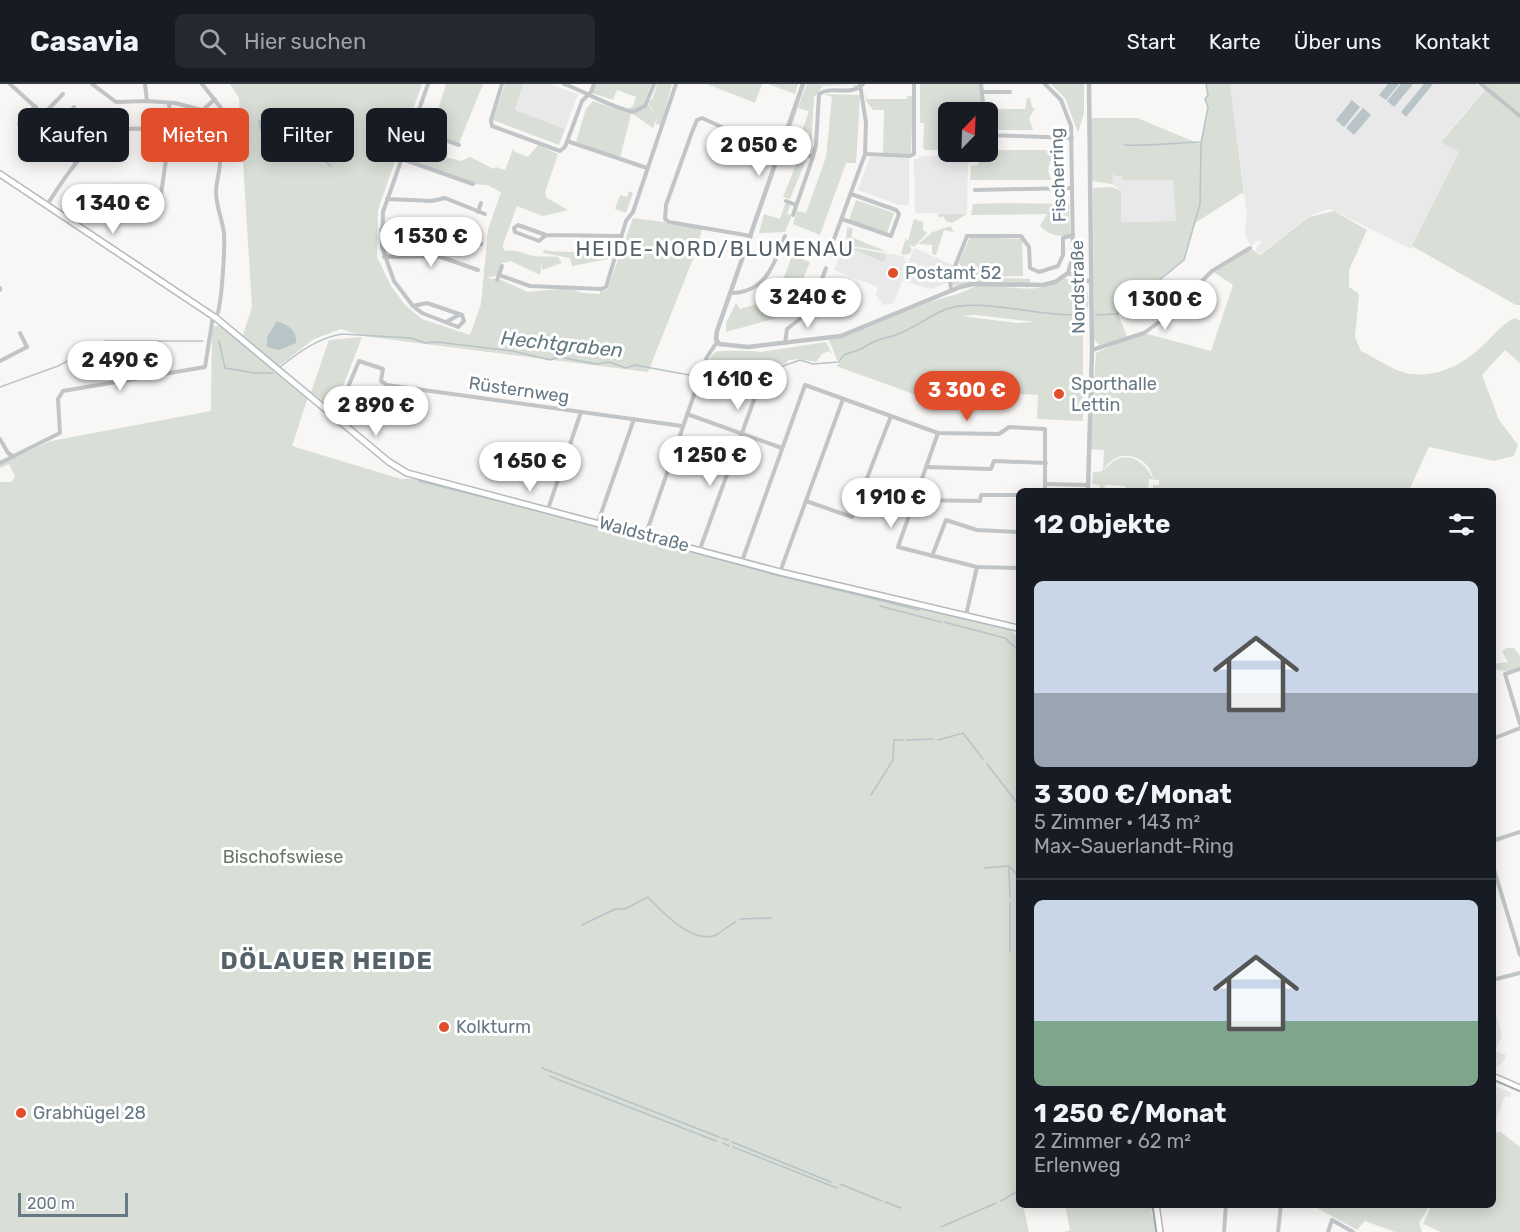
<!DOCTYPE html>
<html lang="de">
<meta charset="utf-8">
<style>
:root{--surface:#171b24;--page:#242831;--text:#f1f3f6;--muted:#9ea1a6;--line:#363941;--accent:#e14e2b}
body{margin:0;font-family:Rubik,sans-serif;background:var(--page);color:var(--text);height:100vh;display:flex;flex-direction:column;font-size:22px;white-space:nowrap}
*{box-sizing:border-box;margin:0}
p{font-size:20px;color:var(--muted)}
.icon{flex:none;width:33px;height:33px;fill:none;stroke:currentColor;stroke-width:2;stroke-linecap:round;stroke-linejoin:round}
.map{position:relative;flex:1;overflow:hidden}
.sheet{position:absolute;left:1016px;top:404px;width:480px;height:720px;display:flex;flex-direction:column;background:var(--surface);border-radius:9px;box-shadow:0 3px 15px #0003}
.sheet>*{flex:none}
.guide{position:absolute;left:18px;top:24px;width:570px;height:54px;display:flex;gap:12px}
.needle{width:39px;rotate:23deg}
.fabs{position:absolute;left:938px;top:18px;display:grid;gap:12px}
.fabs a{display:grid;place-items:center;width:60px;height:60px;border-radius:9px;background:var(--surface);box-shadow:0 3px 15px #0003;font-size:30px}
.scale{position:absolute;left:18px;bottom:15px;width:110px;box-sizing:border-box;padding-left:6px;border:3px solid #677985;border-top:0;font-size:16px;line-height:21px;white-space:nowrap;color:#677985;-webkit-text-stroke:4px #fff;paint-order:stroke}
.price{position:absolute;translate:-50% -51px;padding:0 14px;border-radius:21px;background:#fff;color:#222;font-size:20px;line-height:39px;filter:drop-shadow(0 2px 3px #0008)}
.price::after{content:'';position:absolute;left:50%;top:36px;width:18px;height:14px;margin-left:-9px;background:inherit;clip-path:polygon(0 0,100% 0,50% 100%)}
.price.selected{background:var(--accent);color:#fff}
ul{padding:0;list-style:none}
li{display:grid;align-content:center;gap:12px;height:318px;padding:0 18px}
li+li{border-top:2px solid var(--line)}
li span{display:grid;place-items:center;height:186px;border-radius:9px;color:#555}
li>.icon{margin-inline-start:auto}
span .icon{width:108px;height:108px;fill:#fffc;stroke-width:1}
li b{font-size:26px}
h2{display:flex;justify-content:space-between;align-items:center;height:72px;padding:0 18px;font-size:26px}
.tag{padding:0 21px;border-radius:9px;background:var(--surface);box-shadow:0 3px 15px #0003;font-size:21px;line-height:54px}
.tag.selected{background:var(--accent);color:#fff}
header{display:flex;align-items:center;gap:36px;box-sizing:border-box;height:84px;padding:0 30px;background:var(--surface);border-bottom:2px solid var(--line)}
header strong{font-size:28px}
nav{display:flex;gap:33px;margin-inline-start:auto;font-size:21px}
.search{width:420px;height:54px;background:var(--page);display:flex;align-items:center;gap:15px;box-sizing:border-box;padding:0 21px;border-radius:9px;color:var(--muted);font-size:22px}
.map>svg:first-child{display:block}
</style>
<header>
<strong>Casavia</strong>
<div class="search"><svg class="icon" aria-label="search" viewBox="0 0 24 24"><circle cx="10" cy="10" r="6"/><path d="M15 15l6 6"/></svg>Hier suchen</div>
<nav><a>Start</a><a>Karte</a><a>Über uns</a><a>Kontakt</a></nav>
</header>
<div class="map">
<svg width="1520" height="1148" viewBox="0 0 1520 1148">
<rect width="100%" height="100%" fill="#f8f7f5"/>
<g fill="#e8e9e8">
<path d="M523,0H549L578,10L565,45L515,26Z"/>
<path d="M1230,0H1476L1484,6L1441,57L1459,68L1411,165L1330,125L1311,131L1260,170L1255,165L1262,159L1258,156L1251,162L1245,151L1247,130Z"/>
<path d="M968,71L967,130L915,129L914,75H919V72Z"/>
<path d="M870,73L909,74V121H899L858,106Z"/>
<path d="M1112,88L1122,92V96H1173L1176,137L1121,138V107L1112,100Z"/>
<path d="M844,162L903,172L908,180L914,164L955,182L950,198L931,205L902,197L894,219L883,221L876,211L878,203L834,186Z"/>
<path d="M1496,929L1502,952L1495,967L1506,971L1503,978L1493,986V930Z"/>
<path d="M1493,1001L1512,1009L1510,1013L1505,1012L1493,1044Z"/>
</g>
<g fill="#d9ded6" fill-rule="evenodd">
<path d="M230,0H422L378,126L377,173L391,202L405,221L422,235L470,251L481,220L488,146L501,108L487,101L473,100L402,75L413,44L416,45L412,58L432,69L461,77L470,73L494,85L496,83L505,86L513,65L515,68L528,73L538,61L558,70L545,108L547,114L568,126L543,132L517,122L503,161L504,167C516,165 523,170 534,172C542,173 550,172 558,173L562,179L542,186V178L540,191L511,177L502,179L499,191L487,194L501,196L528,208L569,204L582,209L600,210V206H607L633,134L703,143L693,175L648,288L362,252L341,245L314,255L279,282L243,251L252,223L239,14Z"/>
<path d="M446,0H483L459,59L431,49Z"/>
<path d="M505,0H523L515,26L565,45L559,61L493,36Z"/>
<path d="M595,0H651L643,21L634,27L628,25L633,22L636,13L617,6L613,16L592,9Z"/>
<path d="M657,0H672L661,41L656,40L657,34L653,44L633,30L648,20L657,33L648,18L653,14Z"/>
<path d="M707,0H762L755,19Z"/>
<path d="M768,0H798L795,10Z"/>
<path d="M807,0L858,1L854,4L853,1L823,2L814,13L811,64L813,65L810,69L806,67L809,49L804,47L796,64L802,47L800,46L803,44L809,27L798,24L785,61L784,58Z"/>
<path d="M920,0H981L984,28H948V66H925L923,63L924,39H920Z"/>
<path d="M1051,0H1084V29L1078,49L1065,14Z"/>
<path d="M1206,0H1230L1244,111L1242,109L1195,139L1184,176L1118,230L1128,255L1144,249L1211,267L1233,201L1212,187L1250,164L1260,171L1309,133L1334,127L1367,146L1349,186V203L1359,210L1355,253L1361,267C1376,274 1396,289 1412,290C1438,293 1462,281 1480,264C1492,254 1501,240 1515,234L1520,237V279L1505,266L1482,291L1499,336L1518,361L1514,372L1494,377L1429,363L1409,406H1153V401H1159V396L1149,395L1148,406H1125V402L1105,401L1104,406H1101L1099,401L1092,400L1093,388C1105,389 1105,383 1114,377C1131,366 1147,381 1153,395C1151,377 1129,366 1114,375C1109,378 1106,382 1103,386L1104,366L1089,365L1096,269L1122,257L1099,261L1094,255L1093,104L1112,103L1121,107V138L1176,137L1173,96H1122V92H1115L1113,88L1112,100L1092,97L1090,34H1137L1200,60L1208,23L1205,15L1208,11Z"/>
<path d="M1478,0H1520V221H1516L1412,162L1459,68L1441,58L1485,6Z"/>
<path d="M865,8L867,15H907V12H913L911,70H883L884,26H873L866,17Z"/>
<path d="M824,10L860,11L856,79H846L820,151L793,140L797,127L806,129L826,73L832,13Z"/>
<path d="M1027,14H1030L1032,23L1035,25L1029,34L1033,46H987L985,21H988L989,25H1025Z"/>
<path d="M593,17L631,30L620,74L576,58L586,25Z"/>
<path d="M987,66H1054C1053,77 1043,85 1052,96H970L971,82L978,81L979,68Z"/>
<path d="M800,70L807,73L790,115L783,113Z"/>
<path d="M629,107L633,109L626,129L615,125L620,111L627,113Z"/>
<path d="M856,116L894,129L887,149L849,136Z"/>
<path d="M786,117L791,119L787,130L792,131L785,148L759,149L764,130L780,135Z"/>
<path d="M1006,119L1069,120L1070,151C1059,154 1048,150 1040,142L1047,130L971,131L973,120Z"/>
<path d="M938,130H967L952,139L946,137L943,132L939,134Z"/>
<path d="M914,135L923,138V146L927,149L914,163L909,160L912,166L909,170L903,171L901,169L906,154L908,157Z"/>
<path d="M950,142L954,148L944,146L936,171L932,170V161L918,160L929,151L930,153V149Z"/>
<path d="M847,143L853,145L851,153L888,168L846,161Z"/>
<path d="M970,153L1022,155L1023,192C1005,191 969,198 959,179Z"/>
<path d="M787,154L801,158V163L796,162L800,164L797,173L810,178L794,217L797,220L780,233L726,248V239L736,219L740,225C748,222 757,221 764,216C782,206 790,180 794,162L786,159Z"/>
<path d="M848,163L885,170L886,174L883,178Z"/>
<path d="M544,166L549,167L609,170L608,175L572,182L570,174L543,169Z"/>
<path d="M972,193L1030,195V199H970L954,202L952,200V197Z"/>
<path d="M1064,194L1084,201C1092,212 1088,229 1083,240V337L1037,335L1038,311L960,307L954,298L944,321L836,282L842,277L837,276L829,256C874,245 914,220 958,210C965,208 971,203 979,202C1007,200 1040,213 1064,194ZM976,231L1036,238L1017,239L961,232Z"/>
<path d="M220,241L308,313L292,362L401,395L416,394C615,444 812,498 1011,546L1018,553V1120L1023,1121L1029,1148H0V398H11L15,393L9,380L0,384V380L51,357L211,327L212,243Z"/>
<path d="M362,253L334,326L311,308L329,256Z"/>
<path d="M826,258L832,270L829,267L822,270L816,278L800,275L789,276L785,280L755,282L748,286L734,284L717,289L719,281L708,280C710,275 711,270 716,268C721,266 757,267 761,268Z"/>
<path d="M1506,564H1514L1520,572V585L1506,587L1493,585V580L1508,578L1502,568Z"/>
<path d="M1501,1048L1520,1063V1148H1441L1423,1140L1432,1121L1492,1120L1493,1049Z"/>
<path d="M1065,1121H1154L1155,1127L1151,1128L1158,1148H1064L1070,1146Z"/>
<path d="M1312,1121H1430L1419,1139L1422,1148H1395L1365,1137L1357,1146Z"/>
</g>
<g fill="#b8c4c8">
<path d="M1388,0H1399L1386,16L1379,11Z"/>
<path d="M1401,0H1413L1394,23L1387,17Z"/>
<path d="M1424,0H1433L1406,33L1401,28Z"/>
<path d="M1352,16L1360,23L1344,43L1336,36Z"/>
<path d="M1363,24L1371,31L1354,51L1346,44Z"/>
<path d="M263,35L273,44L272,54L262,53L258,37Z"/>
<path d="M277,237C288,242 297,245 296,259L279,266L267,263V253Z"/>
</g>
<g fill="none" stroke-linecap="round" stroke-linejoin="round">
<g stroke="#b8c4c8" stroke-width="1.5">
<path d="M265,29L331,82"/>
<path d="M1124,61C1150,62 1174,59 1200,58"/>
<path d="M1096,231L1118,230L1184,176L1200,120L1201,60L1208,23L1205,15L1208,11L1206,0"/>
<path d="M219,257L225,284L255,289H273"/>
<path d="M280,283C299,268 318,254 342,250L411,254L425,259L437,258L513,267L550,276L559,273L596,280L609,278L626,284L635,281L689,291L710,292L736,285L747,288L754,284L783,282L800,276L813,280L839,278C845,266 851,270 861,265C871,259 878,255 889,253C914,248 935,224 960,222C1001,218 1042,233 1084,231"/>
<path d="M0,303L58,282L105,257H203"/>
<path d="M419,397L579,437"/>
<path d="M725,476L738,480"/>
<path d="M742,481L779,492"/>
<path d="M781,492L919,526"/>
<path d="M880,522L941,538"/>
<path d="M944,538L1005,554L1018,566"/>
<path d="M907,656L933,655"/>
<path d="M938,656L963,649L983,675"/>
<path d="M987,680L1018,720"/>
<path d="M871,711L893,676L894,656H903"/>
<path d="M984,784L1009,782L1018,791"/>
<path d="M1009,784L1010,813"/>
<path d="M1010,819V868"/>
<path d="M740,835L771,834"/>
<path d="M582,841L615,825H625L648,813C662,828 693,861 716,851C723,847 729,841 736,838"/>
<path d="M542,984L719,1053"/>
<path d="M549,992L716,1057"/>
<path d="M722,1054L728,1056"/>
<path d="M732,1058L831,1098"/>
<path d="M723,1059L729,1062"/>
<path d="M733,1063L837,1104"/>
<path d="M840,1100L882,1117"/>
<path d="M1001,1117L1018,1107"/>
<path d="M885,1118L901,1124"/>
<path d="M941,1143L996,1119"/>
</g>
<defs>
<g id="secondary">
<path d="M0,90L216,234L389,378L407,389L780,488L1018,544"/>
<path d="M1492,992L1520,1004"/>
<path d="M1156,1120L1160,1148"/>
</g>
</defs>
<use href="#secondary" stroke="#b3b9bd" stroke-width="8"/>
<g stroke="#c1c5c8" stroke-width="4">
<path d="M10,0L43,30"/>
<path d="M92,0L116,18L147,17L175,19L221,31V24L202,0"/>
<path d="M145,0L147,17"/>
<path d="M502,0L491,36L492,42L560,67L565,63L582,17L591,8L594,0"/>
<path d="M564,0C588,9 608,22 633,28L645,22L654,0"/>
<path d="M981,0L984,28"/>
<path d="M1045,0L1061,16L1071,42L1073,171L1068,189"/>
<path d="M1481,0L1520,32"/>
<path d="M982,8H1010"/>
<path d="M63,10L33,41L76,79"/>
<path d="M204,25L215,15"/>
<path d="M19,40L35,22"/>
<path d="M413,44L459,61"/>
<path d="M987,51L1072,54"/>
<path d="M47,53L74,23"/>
<path d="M567,57L647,84"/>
<path d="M781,62L813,73L793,131"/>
<path d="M61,65L88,35"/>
<path d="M865,70L910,72L914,70V0"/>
<path d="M813,73L816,61L819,10C833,1 850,13 863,0"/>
<path d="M402,75L473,100"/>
<path d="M975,106L1072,104"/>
<path d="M387,115L432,117L445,114L485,130"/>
<path d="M786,117L796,121"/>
<path d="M47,121C66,92 90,50 128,45C144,43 162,48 178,51C191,52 208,52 216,63C225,77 216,93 216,108C216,122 222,135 224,149C225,163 222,223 216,234"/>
<path d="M478,128L481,119"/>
<path d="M126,134L128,117L158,120L163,117L161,110L171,42L169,20"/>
<path d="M842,135L891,152L899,130L896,126L851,110"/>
<path d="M148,137L151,120"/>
<path d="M381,146H439L481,160"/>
<path d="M546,151L539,157L515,148L514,144L518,141L546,151L621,152"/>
<path d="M751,152L669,138L665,135L666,121L692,48L697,36L702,34L779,69"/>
<path d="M834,155L865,70L866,39L860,0"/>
<path d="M384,173L438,172L478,186"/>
<path d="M499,191L502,182"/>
<path d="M497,196L499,191L530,202L601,205L606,203L626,137L633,128L676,0"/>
<path d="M0,204V206"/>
<path d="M951,206L950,195L967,152H1021L1029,163L1030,184L1039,188L1058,182L1063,171V154L1073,151"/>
<path d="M730,209C765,210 775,179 785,152"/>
<path d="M413,222L427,219L462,231L464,237L458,243L422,229L413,222L394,197L382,163L383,128L428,0"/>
<path d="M446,238L459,231"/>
<path d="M785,259L787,245L810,227L826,184"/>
<path d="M1092,266L1144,249L1166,233L1212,187L1250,164"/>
<path d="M0,277L27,263L20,249"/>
<path d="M687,330L782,364"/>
<path d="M335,334L359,277L383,285L381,297L387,301L682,342"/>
<path d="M938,349L898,463L977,483L1018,484"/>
<path d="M0,355L8,369L13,372"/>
<path d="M0,379L60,349L58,315L63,307L205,283L213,232"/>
<path d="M926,383L991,385L994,377L1046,379"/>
<path d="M1045,400L1088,401"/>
<path d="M914,416L980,417L981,411H1018"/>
<path d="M806,417L852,433L891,332"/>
<path d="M548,425L581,328"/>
<path d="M598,438L634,335"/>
<path d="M646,450L707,273L717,258"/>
<path d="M700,465L755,313"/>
<path d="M932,472L946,436L977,446L1018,448"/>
<path d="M742,477L805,301L938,349L999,350L1009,343L1045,345V406"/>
<path d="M780,488L843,315"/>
<path d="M966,531L977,483"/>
<path d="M1520,585L1505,590L1520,640"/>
<path d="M1492,655L1520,644"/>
<path d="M1492,757L1520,748"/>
<path d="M1492,779L1520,871"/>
<path d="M1492,896L1520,889"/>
<path d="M1224,1148L1226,1120"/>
<path d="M1278,1148L1281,1120"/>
<path d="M1328,1148L1332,1136L1353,1148"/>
</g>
<g stroke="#c1c5c8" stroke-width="4.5">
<path d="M803,0L717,247L716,255L719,260L748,263L841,252L960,203L973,200L1043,201L1055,198L1068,189L1091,198"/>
<path d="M1088,406L1092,266L1089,0"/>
</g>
<use href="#secondary" stroke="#fff" stroke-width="5"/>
<g stroke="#a2a9ae" stroke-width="1.5">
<path d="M1492,995L1520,1007"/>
<path d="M1152,1120L1156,1148"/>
</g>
</g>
<g fill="#e14e2b" stroke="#fff" stroke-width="2">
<circle cx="893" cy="189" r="6"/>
<circle cx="1059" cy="310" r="6"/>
<circle cx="444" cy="943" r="6"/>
<circle cx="21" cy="1029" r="6"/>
</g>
<g text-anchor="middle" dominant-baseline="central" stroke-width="6" stroke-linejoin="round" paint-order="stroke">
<g font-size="18" fill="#677985" stroke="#fff">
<text transform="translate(1058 91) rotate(-92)">Fischerring</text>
<text transform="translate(1078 203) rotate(-91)">Nordstraße</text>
<text transform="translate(519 306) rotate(8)">Rüsternweg</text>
<text transform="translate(644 450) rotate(15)">Waldstraße</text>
</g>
<g font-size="18" fill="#677985" stroke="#fff" text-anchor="start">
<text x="905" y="189">Postamt 52</text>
<text x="1071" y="300">Sporthalle<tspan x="1071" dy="21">Lettin</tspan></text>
<text x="456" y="943">Kolkturm</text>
<text x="33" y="1029">Grabhügel 28</text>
</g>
<g font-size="18" fill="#667762" stroke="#fff">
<text x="283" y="773">Bischofswiese</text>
</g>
<g font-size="20" font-style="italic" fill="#637a81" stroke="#fff">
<text transform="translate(562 260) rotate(6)">Hechtgraben</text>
</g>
<g font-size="21" letter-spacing="1.5" fill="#55626a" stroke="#fff">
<text x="715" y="164">HEIDE-NORD/BLUMENAU</text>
</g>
<g font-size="24" font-weight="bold" letter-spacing="1.5" fill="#55626a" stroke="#fff">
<text x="327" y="877">DÖLAUER HEIDE</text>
</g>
</g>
</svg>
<div class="fabs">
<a><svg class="needle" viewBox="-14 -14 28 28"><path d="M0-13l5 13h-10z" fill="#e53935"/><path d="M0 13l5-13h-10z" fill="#9ea1a6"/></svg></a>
</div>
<div class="scale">200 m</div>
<b class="price" style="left:759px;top:93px">2 050 €</b>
<b class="price" style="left:113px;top:151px">1 340 €</b>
<b class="price" style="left:431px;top:184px">1 530 €</b>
<b class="price" style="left:808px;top:245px">3 240 €</b>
<b class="price" style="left:1165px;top:247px">1 300 €</b>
<b class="price" style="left:120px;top:308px">2 490 €</b>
<b class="price" style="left:738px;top:327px">1 610 €</b>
<b class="price selected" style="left:967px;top:338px">3 300 €</b>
<b class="price" style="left:376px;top:353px">2 890 €</b>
<b class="price" style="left:710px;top:403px">1 250 €</b>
<b class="price" style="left:530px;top:409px">1 650 €</b>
<b class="price" style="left:891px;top:445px">1 910 €</b>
<div class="guide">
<a class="tag">Kaufen</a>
<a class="tag selected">Mieten</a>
<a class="tag">Filter</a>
<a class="tag">Neu</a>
</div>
<section class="sheet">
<h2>12 Objekte<svg class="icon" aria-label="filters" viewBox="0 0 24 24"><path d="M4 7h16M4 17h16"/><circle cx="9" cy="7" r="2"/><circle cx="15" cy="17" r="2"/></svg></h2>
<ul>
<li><span style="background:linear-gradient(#c9d6e8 60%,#9aa5b1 0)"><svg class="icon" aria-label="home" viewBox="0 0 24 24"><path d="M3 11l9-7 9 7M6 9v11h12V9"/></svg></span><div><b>3 300 €/Monat</b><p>5 Zimmer · 143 m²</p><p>Max-Sauerlandt-Ring</p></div></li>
<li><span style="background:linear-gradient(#c9d6e8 65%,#7fa58c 0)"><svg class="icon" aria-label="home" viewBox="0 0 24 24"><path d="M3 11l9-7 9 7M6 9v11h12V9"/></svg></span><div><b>1 250 €/Monat</b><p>2 Zimmer · 62 m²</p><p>Erlenweg</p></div></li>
</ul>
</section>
</div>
